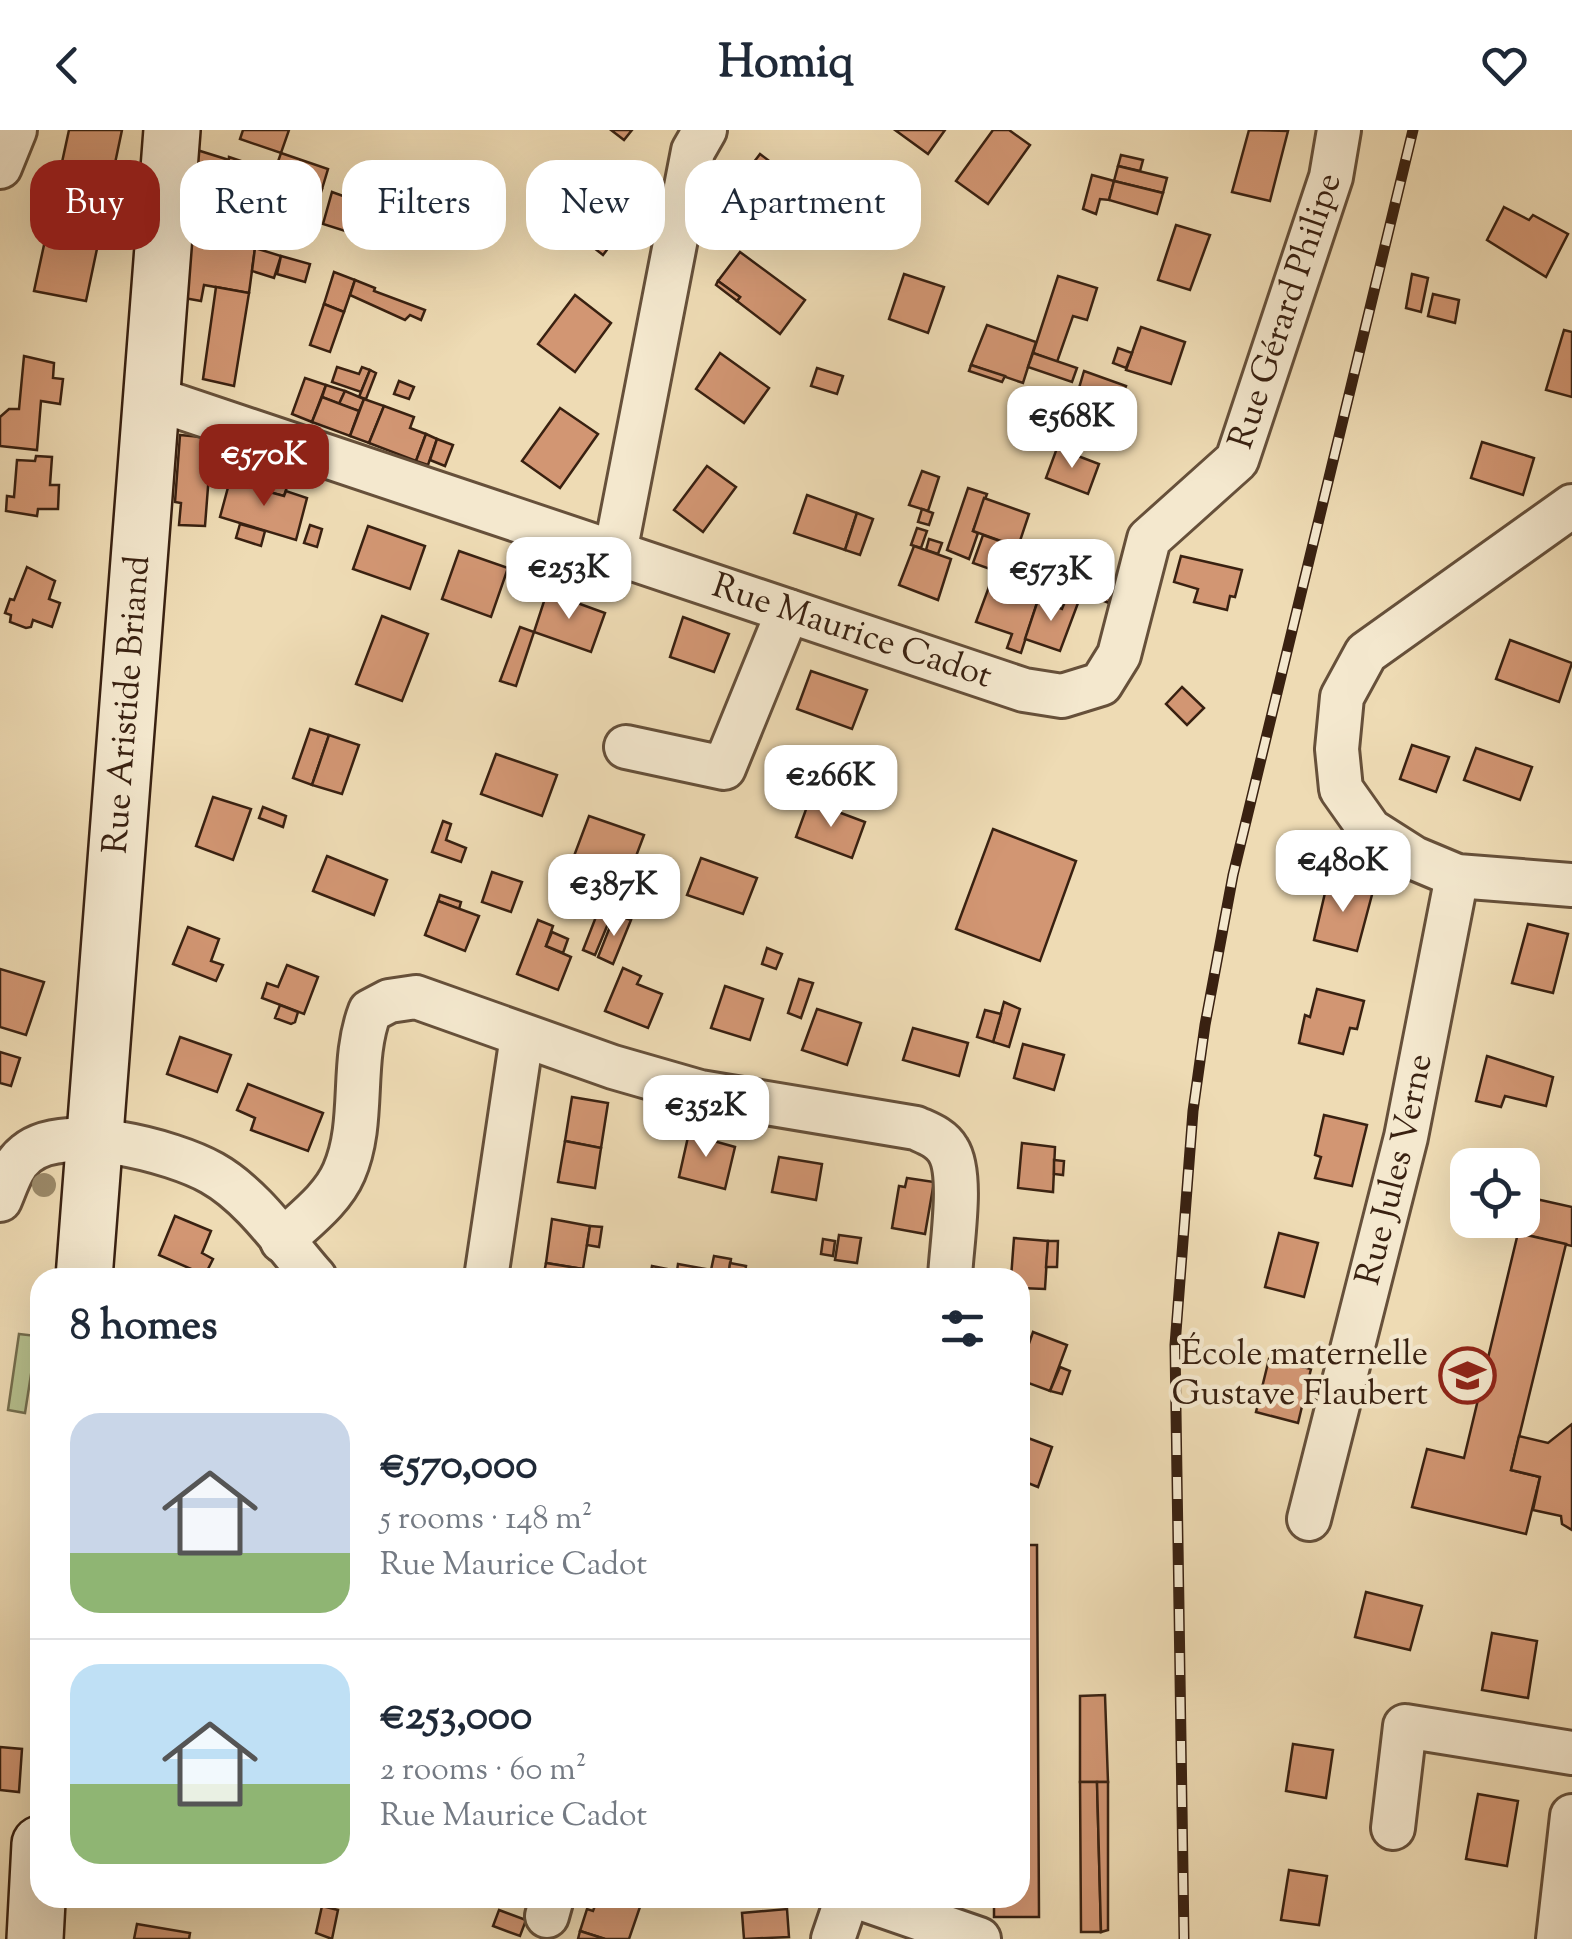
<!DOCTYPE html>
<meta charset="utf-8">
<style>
:root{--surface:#fff;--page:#f2f2f3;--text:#1f2937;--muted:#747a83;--line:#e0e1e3;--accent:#8f2418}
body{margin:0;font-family:"Sorts Mill Goudy",serif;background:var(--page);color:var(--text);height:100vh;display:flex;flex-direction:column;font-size:38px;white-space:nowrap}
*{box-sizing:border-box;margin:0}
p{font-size:32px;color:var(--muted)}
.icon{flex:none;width:55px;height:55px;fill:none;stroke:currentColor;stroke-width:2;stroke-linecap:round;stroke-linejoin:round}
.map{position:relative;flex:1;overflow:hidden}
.sheet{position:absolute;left:30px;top:1138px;width:1000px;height:640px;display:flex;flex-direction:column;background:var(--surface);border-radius:30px;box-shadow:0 10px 40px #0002}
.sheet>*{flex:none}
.top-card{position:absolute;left:30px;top:30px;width:1000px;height:90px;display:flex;gap:20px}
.tools{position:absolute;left:1450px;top:1018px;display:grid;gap:20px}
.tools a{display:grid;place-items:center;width:90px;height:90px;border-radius:20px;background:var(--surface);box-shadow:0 10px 40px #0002;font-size:50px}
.price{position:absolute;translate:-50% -85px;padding:0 22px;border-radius:20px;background:#fff;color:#222;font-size:32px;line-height:65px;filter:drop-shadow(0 2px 5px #0008)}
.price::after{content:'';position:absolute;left:50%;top:60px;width:30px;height:22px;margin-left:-15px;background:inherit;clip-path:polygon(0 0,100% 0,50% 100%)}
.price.current{background:var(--accent);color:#fff}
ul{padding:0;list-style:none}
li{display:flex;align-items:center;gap:30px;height:250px;padding:0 40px}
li+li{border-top:2px solid var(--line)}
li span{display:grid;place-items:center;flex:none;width:280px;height:200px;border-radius:30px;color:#555}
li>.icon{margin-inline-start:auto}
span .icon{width:120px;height:120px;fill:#fffc;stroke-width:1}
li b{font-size:42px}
h2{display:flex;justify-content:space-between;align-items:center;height:120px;padding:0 40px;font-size:42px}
.pill{padding:0 35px;border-radius:30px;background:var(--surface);box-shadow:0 10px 40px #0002;font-size:35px;line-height:90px}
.pill.current{background:var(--accent);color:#fff}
header{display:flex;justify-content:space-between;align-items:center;height:130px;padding:0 40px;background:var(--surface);font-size:45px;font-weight:700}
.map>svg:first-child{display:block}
</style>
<header><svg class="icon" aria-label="back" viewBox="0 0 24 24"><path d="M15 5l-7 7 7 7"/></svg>Homiq<svg class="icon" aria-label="heart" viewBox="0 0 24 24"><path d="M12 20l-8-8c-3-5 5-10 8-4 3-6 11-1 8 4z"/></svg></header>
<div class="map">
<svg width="1572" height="1809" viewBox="0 0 1572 1809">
<rect width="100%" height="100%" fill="#eedbb4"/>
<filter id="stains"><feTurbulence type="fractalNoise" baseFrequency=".002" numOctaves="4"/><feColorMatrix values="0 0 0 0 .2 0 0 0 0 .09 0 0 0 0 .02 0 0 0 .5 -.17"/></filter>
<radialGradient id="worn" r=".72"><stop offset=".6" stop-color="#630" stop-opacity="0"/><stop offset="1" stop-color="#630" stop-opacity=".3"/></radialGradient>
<path fill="#b8c08d" stroke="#78704f" stroke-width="2.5" d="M19,1204L37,1206L25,1283L8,1280Z"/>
<g fill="#d29673" stroke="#392111" stroke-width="2.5">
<path d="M69,0H122L86,171L34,161Z"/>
<path d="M243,0H289L281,23L240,9Z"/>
<path d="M611,0H632L624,10Z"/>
<path d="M895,0H945L928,24Z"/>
<path d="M993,0H1009L1030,15L988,74L956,51Z"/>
<path d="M1249,0L1288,1L1270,71L1232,62Z"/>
<path d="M197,20L229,30L223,107L191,97Z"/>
<path d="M281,23L328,39L322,59L274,43Z"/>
<path d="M760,24L817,67L791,102L735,57Z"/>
<path d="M1121,25L1143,30L1140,41L1118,36Z"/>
<path d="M229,27L279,44L273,62L228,47Z"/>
<path d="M1118,36L1167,48L1163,63L1114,51Z"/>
<path d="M279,44L322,59L315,81L271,66Z"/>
<path d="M1092,45L1114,51L1109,70L1100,69L1096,84L1083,79Z"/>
<path d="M1114,51L1163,63L1157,84L1109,70Z"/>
<path d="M602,59L634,84L603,125L570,99Z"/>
<path d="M332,62L371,76L361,106L323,94Z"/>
<path d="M1504,77L1529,90L1533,85L1568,104L1546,147L1487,110Z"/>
<path d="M1176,95L1210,105L1190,160L1158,150Z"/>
<path d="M191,97L255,118L249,163L204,155L201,171L184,168Z"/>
<path d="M255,118L281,126L274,148L252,141Z"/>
<path d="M740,122L805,170L780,204L737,171L740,167L718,151Z"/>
<path d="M281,126L310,134L305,152L277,144Z"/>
<path d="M334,142L355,150L344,182L324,174Z"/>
<path d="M904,144L944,157L928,203L889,189Z"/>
<path d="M1412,144L1428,148L1421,182L1406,178Z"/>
<path d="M1058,146L1097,158L1087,190L1073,186L1057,232L1033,223Z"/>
<path d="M355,150L375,158L374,161L425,180L421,190L410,185L405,190L350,165Z"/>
<path d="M718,151L740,167L737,171L716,155Z"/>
<path d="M216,157L249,163L234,256L203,249Z"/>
<path d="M1433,164L1459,170L1455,193L1428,186Z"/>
<path d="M575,165L611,193L575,242L538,214Z"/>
<path d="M324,174L344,182L330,222L310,215Z"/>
<path d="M987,195L1036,212L1023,253L971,235Z"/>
<path d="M1141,197L1185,212L1171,254L1126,240Z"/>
<path d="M1564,200L1572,202V267L1546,260Z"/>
<path d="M1118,218L1132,223L1126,238L1113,233Z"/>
<path d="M720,223L769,258L744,293L696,259Z"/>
<path d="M1033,223L1077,238L1072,252L1028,237Z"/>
<path d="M24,226L54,233L53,248L63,249L60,274L41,271L37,320L0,316V287L9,279H19Z"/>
<path d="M971,235L1005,246L1002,252L969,241Z"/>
<path d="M337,237L359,244L362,237L370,240L361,262L332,252Z"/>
<path d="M817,238L843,246L837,264L811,256Z"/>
<path d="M370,240L376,243L366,269L359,267Z"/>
<path d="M1084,241L1126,256L1120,272L1079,258Z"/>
<path d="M305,248L326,255L312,292L292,284Z"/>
<path d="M399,251L414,257L409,269L394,264Z"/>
<path d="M326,255L345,261L339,274L322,267Z"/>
<path d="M345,261L364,269L359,281L339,274Z"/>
<path d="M322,267L359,281L350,306L312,292Z"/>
<path d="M364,269L384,276L369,313L350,306Z"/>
<path d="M384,276L414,287L410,298L426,304L416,331L369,313Z"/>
<path d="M560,278L598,304L560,358L522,331Z"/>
<path d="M426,304L437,309L428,335L416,331Z"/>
<path d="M180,305L212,308L239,317L235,334L210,331L205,396L179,395L181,373L175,372Z"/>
<path d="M437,309L453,315L445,336L430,330Z"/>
<path d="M1482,312L1534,328L1523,365L1471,348Z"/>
<path d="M1057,318L1099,334L1088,364L1046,348Z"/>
<path d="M36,326L52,327L50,355H59L58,379H38L37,386L6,381L7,366L14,367L17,330L35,331Z"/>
<path d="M707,336L736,357L703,402L674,380Z"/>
<path d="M922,341L939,347L928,381L909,375Z"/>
<path d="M273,349L288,354L284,366L269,362Z"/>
<path d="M230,350L248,355L249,350L271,357L269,362L284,366L286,361L307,368L296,410L220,387Z"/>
<path d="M968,358L987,364L973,401L978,403L969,429L947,420Z"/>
<path d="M807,365L857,383L845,420L794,403Z"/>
<path d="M984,368L1029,384L1018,417L973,401Z"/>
<path d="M922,379L933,383L929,395L918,392Z"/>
<path d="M857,383L873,389L860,425L845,420Z"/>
<path d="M240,394L265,401L261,416L236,408Z"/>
<path d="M310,395L322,399L317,417L304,413Z"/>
<path d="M368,396L425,416L410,459L353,439Z"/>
<path d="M917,398L927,401L921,418L911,415Z"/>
<path d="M983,405L1000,411L990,439L973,433Z"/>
<path d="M929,409L942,413L938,424L926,420Z"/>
<path d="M914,416L951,429L938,470L899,455Z"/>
<path d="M459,421L508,438L491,487L442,469Z"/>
<path d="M1033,423L1048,428L1043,446L1026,440Z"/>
<path d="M1181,426L1242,440L1235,467L1230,466L1227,480L1194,472L1198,459L1174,452Z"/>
<path d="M1048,431L1114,455L1109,473L1043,446Z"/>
<path d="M27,437L55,451L49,469L60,473L52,497L33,490L31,497L26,498L10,492L11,485L5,483L10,469L14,470Z"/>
<path d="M990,454L1038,470L1021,523L1007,518L1012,504L976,492Z"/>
<path d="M547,462L605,483L591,522L534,502Z"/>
<path d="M1066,469L1078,473L1060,521L1025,509L1038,470L1062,479Z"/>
<path d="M382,486L428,504L402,571L356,554Z"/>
<path d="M683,487L729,504L714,542L670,527Z"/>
<path d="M520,497L534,502L516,556L500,551Z"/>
<path d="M1510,510L1572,533L1559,572L1496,549Z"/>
<path d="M811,541L867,560L852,599L797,579Z"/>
<path d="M1182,557L1204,578L1187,595L1166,574Z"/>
<path d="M310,599L329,605L312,655L293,648Z"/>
<path d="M329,605L359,615L342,664L312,655Z"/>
<path d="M1412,615L1449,627L1436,662L1400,649Z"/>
<path d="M1476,618L1532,637L1520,670L1464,650Z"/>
<path d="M496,624L557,645L542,686L481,664Z"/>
<path d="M213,667L251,679L233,730L196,716Z"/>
<path d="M809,671L865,692L852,728L796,707Z"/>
<path d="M263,677L286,686L283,697L259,688Z"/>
<path d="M589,686L644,705L629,745L574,726Z"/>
<path d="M443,691L451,694L446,710L466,718L461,732L432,722Z"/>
<path d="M993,699L1076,731L1040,831L956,799Z"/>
<path d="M327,726L387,750L374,785L313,761Z"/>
<path d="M701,728L757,748L743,784L687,765Z"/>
<path d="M492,742L522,752L511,782L482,772Z"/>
<path d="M1328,750L1373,761L1357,821L1314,810Z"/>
<path d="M440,765L461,772L459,779L438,771Z"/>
<path d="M438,771L479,786L465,821L425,805Z"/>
<path d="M599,779L612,784L595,825L583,820Z"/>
<path d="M615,784L631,790L613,834L598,827Z"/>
<path d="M538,790L553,796L546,816L571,827L558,860L517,844Z"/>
<path d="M1528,794L1568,804L1553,863L1512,853Z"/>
<path d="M188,797L219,809L211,831L223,835L216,851L173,834Z"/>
<path d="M552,802L568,809L563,823L546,816Z"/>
<path d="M767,818L782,824L776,839L762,834Z"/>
<path d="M287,835L318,847L304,884L262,868L267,853L278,857Z"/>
<path d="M623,838L641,846L637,854L662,864L648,898L605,881Z"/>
<path d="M0,839L44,852L26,905L0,897Z"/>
<path d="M799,849L813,853L801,888L788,883Z"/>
<path d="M725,856L763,869L750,910L711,898Z"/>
<path d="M1317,859L1364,871L1357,899L1350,898L1343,924L1299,913L1305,885L1310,887Z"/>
<path d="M1004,872L1020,879L1009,917L993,912Z"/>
<path d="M280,875L298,882L295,892L291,894L275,888Z"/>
<path d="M817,879L861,893L847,935L802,920Z"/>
<path d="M985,880L1001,884L993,912L977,907Z"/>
<path d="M913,898L968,913L959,946L903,930Z"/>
<path d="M180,907L231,925L217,962L167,944Z"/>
<path d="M1023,914L1064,925L1054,960L1014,948Z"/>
<path d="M0,922L20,928L11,956L0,953Z"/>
<path d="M1487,926L1553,947L1546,976L1505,966L1501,977L1476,971Z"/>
<path d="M248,954L323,983L308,1021L251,1000L255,988L237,980Z"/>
<path d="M572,967L608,973L601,1018L565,1011Z"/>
<path d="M1324,985L1367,995L1352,1056L1315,1048L1321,1027L1315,1025Z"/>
<path d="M690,998L713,1003L710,1010L735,1017L725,1059L679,1047Z"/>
<path d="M565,1011L601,1018L595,1058L558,1052Z"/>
<path d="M1022,1013L1055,1017L1053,1062L1018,1058Z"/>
<path d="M779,1027L822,1034L816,1070L772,1062Z"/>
<path d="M1054,1030L1064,1031L1063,1045L1054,1044Z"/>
<path d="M907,1048L934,1052L925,1104L892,1098L899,1056L905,1057Z"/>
<path d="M1527,1067L1572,1077V1116L1518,1103Z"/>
<path d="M175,1086L211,1101L202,1123L213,1129L205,1145L159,1125Z"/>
<path d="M552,1089L590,1096L583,1139L546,1133Z"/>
<path d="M590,1096L602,1097L599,1117L587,1115Z"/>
<path d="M1279,1103L1318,1113L1304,1167L1265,1157Z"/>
<path d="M1518,1103L1566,1114L1511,1340L1540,1347L1526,1404L1412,1377L1427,1319L1464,1328Z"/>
<path d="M839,1105L861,1108L857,1133L835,1130Z"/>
<path d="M1014,1108L1048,1111L1045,1159L1020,1158V1148H1011Z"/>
<path d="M823,1109L835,1111L833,1126L821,1124Z"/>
<path d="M1048,1111H1058L1057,1137H1046Z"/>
<path d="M714,1126L731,1129L728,1148H650L652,1136L677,1141L678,1134L711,1140Z"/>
<path d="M546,1133L583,1139L582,1148H543Z"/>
<path d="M730,1133L746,1136L744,1148H728Z"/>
<path d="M1033,1202L1067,1215L1050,1261L1020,1250V1239Z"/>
<path d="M1269,1229L1311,1239L1298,1293L1256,1282Z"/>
<path d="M1060,1237L1070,1241L1062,1264L1050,1261Z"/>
<path d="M1572,1294V1400L1562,1394L1561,1386L1533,1380L1540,1347L1511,1340L1519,1306L1548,1313Z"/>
<path d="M1020,1305L1052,1317L1038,1357L1020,1350Z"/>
<path d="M1020,1415H1037L1039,1787H994V1768H1020Z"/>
<path d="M1366,1462L1422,1476L1410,1520L1355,1507Z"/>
<path d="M1492,1503L1537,1511L1528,1568L1482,1560Z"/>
<path d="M1105,1565L1108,1652H1080V1566Z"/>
<path d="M1293,1614L1333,1620L1326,1668L1286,1661Z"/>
<path d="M0,1617L22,1619L19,1662L0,1660Z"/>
<path d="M1080,1652H1097L1101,1802H1081Z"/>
<path d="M1097,1652H1108V1800L1101,1802Z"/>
<path d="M1478,1664L1518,1671L1507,1736L1466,1729Z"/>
<path d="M1289,1740L1327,1746L1319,1795L1281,1790Z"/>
<path d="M598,1768H631L642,1771L629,1809H605L580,1801L587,1779L593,1781Z"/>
<path d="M322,1776L338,1780L332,1809L316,1803Z"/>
<path d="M787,1779L789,1807L744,1809L742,1783Z"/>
<path d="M499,1780L526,1790L520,1806L493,1796Z"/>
<path d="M137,1794L190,1803L189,1809H134Z"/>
<path d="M580,1801L605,1809H578Z"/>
</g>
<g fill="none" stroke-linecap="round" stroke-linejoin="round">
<defs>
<g id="street">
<path d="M0,37L15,0"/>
<path id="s1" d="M150,267L1024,560L1062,566L1101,554L1119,525L1149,409L1237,330L1331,47L1339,0"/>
<path d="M1572,376L1366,523L1342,567L1337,619L1341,659L1370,700L1414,728L1457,746L1572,755"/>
<path d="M615,423L693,21L705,0"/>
<path d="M626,617L724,638L788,481"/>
<path d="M0,1070C7,1054 12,1035 26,1024C64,992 173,1021 212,1043C253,1066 284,1113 315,1148"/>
<path d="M282,1111C304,1090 332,1070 344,1042C366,991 350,933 370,881L389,871L416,867L613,937L700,962L916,998C929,1004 941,1008 948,1020C964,1045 951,1117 950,1148"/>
<path d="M486,1148L522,906"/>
<path id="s2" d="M1309,1389L1406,1007L1457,746"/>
<path d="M1393,1698L1405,1596L1572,1623"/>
<path d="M860,1768L979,1809"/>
<path d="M547,1786L552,1768"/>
<path d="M833,1809L847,1768"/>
<path d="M1558,1809L1572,1686"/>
</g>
<g id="secondary">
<path id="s3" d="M84,1148L172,0"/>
<path d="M35,1809L40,1714"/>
</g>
</defs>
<use href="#street" stroke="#66503a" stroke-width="48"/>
<use href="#secondary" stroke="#392111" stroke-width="60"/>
<use href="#street" stroke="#f4e8ce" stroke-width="42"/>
<use href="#secondary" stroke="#f4e8ce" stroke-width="55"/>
<defs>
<path id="rail" d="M1184,1809L1175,1215L1193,981L1205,895L1233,745L1413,0"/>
</defs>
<use href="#rail" stroke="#392111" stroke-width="11"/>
<use href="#rail" stroke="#f4e8ce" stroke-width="8" stroke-dasharray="22" stroke-linecap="butt"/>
</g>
<circle fill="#9c8b6b" cx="44" cy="1055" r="12"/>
<defs>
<symbol id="school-ring" viewBox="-11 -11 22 22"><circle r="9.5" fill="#f4e8ce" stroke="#8f2418" stroke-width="1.5"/><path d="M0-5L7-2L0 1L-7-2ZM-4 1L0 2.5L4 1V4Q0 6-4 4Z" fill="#8f2418"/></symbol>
</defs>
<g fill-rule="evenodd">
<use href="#school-ring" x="1436" y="1214" width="63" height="63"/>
</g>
<g text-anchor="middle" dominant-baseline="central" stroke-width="9" stroke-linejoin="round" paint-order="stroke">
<g font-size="35" fill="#392111" stroke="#f4e8ce">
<text stroke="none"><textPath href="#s1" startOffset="1430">Rue Gérard Philipe</textPath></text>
<text stroke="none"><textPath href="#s1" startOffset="740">Rue Maurice Cadot</textPath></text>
<text stroke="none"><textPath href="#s3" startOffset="575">Rue Aristide Briand</textPath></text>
<text stroke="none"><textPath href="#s2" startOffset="360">Rue Jules Verne</textPath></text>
</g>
<g font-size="35" fill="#392111" stroke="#f4e8ce" text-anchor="end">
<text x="1428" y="1225">École maternelle<tspan x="1428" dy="40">Gustave Flaubert</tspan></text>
</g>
</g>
<rect width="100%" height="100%" filter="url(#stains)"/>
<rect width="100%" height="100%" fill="url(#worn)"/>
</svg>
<div class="tools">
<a><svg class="icon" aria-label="locate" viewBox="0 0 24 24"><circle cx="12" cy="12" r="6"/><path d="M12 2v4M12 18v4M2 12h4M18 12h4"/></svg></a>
</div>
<b class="price" style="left:1072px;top:341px">€568K</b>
<b class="price current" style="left:264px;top:379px">€570K</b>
<b class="price" style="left:569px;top:492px">€253K</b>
<b class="price" style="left:1051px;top:494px">€573K</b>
<b class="price" style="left:831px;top:700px">€266K</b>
<b class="price" style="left:1343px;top:785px">€480K</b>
<b class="price" style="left:614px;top:809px">€387K</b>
<b class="price" style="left:706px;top:1030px">€352K</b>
<div class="top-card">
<a class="pill current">Buy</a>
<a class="pill">Rent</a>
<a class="pill">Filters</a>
<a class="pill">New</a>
<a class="pill">Apartment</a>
</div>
<section class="sheet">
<h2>8 homes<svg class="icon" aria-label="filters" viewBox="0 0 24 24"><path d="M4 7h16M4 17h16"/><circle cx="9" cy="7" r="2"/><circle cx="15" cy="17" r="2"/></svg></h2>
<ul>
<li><span style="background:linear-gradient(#c9d6e8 70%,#8fb573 0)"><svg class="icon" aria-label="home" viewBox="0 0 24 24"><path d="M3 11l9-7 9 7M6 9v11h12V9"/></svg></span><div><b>€570,000</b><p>5 rooms · 148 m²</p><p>Rue Maurice Cadot</p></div></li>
<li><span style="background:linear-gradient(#bfe0f5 60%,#8fb573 0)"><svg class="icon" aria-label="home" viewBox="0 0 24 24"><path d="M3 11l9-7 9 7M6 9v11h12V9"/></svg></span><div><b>€253,000</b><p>2 rooms · 60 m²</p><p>Rue Maurice Cadot</p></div></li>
</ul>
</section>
</div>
